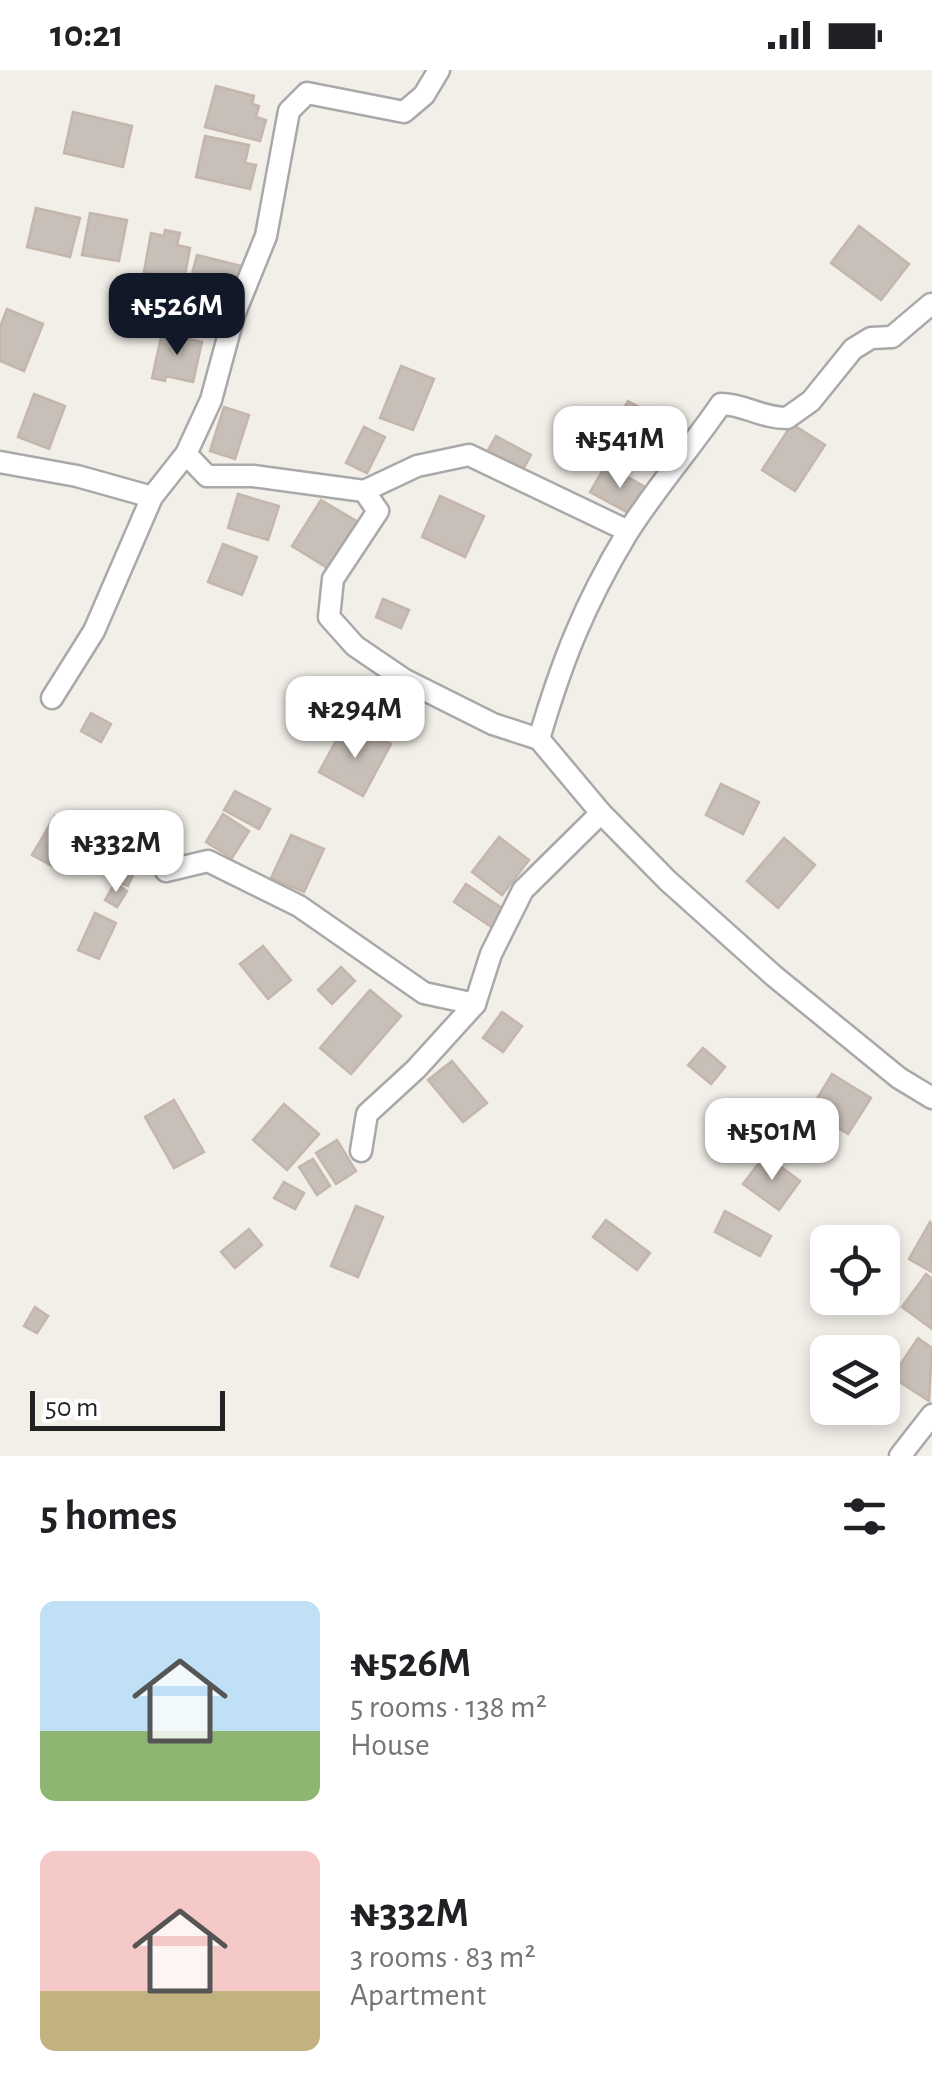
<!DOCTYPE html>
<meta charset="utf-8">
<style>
:root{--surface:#fff;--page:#f6f6f6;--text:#202124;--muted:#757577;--accent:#111827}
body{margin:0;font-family:"Alegreya Sans",sans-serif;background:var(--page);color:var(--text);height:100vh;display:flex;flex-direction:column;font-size:38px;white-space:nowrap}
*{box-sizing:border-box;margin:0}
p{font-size:32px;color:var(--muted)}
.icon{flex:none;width:55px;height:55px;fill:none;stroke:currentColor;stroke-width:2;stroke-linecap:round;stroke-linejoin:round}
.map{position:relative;height:1386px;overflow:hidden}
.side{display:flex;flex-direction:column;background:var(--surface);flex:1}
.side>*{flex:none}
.fabs{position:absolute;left:810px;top:1155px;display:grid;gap:20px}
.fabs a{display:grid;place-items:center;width:90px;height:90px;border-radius:15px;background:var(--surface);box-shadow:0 5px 15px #0003;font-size:50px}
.scale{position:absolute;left:30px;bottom:25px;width:195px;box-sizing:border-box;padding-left:10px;border:5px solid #222;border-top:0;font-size:28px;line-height:35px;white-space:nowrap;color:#222;-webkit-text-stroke:8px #fff;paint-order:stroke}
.price{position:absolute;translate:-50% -85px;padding:0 22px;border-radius:20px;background:#fff;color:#222;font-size:32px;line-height:65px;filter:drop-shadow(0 2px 5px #0008)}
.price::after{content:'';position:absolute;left:50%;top:60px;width:30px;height:22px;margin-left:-15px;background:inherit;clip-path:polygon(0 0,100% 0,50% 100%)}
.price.active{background:var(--accent);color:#fff}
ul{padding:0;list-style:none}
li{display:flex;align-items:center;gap:30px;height:250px;padding:0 40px}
li span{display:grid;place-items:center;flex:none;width:280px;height:200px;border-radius:15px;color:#555}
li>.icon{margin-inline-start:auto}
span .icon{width:120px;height:120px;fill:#fffc;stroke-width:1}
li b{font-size:42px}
h2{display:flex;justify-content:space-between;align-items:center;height:120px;padding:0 40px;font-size:42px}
.status{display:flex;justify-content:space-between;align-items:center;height:70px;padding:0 50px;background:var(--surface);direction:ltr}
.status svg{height:28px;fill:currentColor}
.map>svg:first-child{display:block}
</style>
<div class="status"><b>10:21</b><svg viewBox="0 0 49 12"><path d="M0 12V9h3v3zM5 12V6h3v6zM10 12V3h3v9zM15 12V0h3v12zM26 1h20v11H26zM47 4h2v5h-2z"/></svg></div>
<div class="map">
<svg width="932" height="1386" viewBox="0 0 932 1386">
<rect width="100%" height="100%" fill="#f2efe9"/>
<g fill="#c7bfb8" stroke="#c4b6ab" stroke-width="2.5">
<path d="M216,16L254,26L252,34L259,36L256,47L266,50L260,71L205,57Z"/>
<path d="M73,42L132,56L123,97L64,83Z"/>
<path d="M205,66L249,75L245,93L256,95L250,119L196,107Z"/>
<path d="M36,138L80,148L70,187L27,177Z"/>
<path d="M90,143L127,150L119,191L82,185Z"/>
<path d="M859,156L909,194L881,230L831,193Z"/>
<path d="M165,160L180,163L177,175L190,178L184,210L144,202L151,163L164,166Z"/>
<path d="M197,185L241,196L236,215L192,204Z"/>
<path d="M7,239L43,254L24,301L0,291V257Z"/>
<path d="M162,263L202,272L193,312L166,306L165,311L152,308Z"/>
<path d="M401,296L434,309L413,360L380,348Z"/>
<path d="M34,324L65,336L49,379L18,367Z"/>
<path d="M628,331L654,345L637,377L610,363Z"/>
<path d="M224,337L249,345L235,389L210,381Z"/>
<path d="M792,354L825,375L795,421L762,400Z"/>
<path d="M364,357L385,367L367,403L346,393Z"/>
<path d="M496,366L531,385L521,403L486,384Z"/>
<path d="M606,395L649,419L634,446L590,422Z"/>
<path d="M238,424L279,436L268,470L228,458Z"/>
<path d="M440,426L484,446L465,487L422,467Z"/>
<path d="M321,430L358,452L329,499L292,476Z"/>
<path d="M223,474L257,487L242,525L208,512Z"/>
<path d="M383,529L409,540L401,558L376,547Z"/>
<path d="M91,643L111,654L101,672L81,661Z"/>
<path d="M364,659L391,674L363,726L319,702L341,662L358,671Z"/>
<path d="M721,714L759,732L743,764L706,745Z"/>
<path d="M235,721L270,739L259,759L224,740Z"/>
<path d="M223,744L249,761L232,788L206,772Z"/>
<path d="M55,746L77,758L54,797L32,785Z"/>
<path d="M291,765L324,779L304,822L271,808Z"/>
<path d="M499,767L529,790L502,825L472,802Z"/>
<path d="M784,768L815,795L778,838L747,811Z"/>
<path d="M121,794L135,800L128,816L115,811Z"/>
<path d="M115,813L127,821L117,837L105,830Z"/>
<path d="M466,814L505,840L493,858L454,832Z"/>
<path d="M95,843L116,853L99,889L78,880Z"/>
<path d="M263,876L291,910L268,929L240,894Z"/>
<path d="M341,897L355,911L332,934L318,920Z"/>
<path d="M370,920L401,946L351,1004L320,978Z"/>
<path d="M502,942L522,956L503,982L483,968Z"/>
<path d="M703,978L725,997L711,1014L688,995Z"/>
<path d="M452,991L487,1033L463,1052L428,1010Z"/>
<path d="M832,1004L871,1028L848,1064L810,1040Z"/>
<path d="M174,1030L204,1082L174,1098L145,1047Z"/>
<path d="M284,1034L319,1064L287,1100L253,1070Z"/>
<path d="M337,1070L356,1101L336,1114L316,1083Z"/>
<path d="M765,1085L800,1111L779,1140L743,1114Z"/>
<path d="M313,1089L330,1116L317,1125L299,1097Z"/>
<path d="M284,1112L304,1123L295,1139L274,1128Z"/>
<path d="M356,1136L383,1147L358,1207L331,1196Z"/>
<path d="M725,1141L771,1166L760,1186L715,1162Z"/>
<path d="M606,1150L650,1183L637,1200L593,1167Z"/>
<path d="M930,1152L932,1154V1202L909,1189Z"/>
<path d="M249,1159L262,1175L235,1198L221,1182Z"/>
<path d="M926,1204L932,1209V1259L902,1237Z"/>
<path d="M35,1237L48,1246L37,1263L24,1256Z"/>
<path d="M918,1268L932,1278L929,1331L892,1307Z"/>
</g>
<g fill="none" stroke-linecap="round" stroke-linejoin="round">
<defs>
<g id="street">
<path d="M186,384L207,406H253L364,421L378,441L333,509L329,547L355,576L405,610L493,654L539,669L601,743L668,811L774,906L899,1008L932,1028"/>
<path d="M0,392L77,406L152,427"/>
<path d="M364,421L417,396L469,385L628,461"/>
<path d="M52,628L94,561L152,427L186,384L211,330L234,245L266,166L289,41L307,23L404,42L424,25L439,0"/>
<path d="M539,669C562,591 584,535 626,465C654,420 691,378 721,334C744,334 761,348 787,348L811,331L853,279L871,268L892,267L931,234"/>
<path d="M166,801L208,791L299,836L424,923L475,934"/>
<path d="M361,1081L367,1044L416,999L475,934L491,884L523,820L601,743"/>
<path d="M900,1386L932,1345"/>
</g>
</defs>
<use href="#street" stroke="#a9a9a9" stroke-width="25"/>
<use href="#street" stroke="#fff" stroke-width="20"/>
</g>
</svg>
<div class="fabs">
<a><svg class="icon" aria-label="locate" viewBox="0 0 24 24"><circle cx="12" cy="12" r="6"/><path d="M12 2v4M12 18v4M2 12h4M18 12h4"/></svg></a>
<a><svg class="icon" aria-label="layers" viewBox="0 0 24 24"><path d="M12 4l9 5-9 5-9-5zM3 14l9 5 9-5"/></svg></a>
</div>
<div class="scale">50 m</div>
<b class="price active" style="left:177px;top:288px">₦526M</b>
<b class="price" style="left:620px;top:421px">₦541M</b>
<b class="price" style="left:355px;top:691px">₦294M</b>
<b class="price" style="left:116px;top:825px">₦332M</b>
<b class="price" style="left:772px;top:1113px">₦501M</b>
</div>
<section class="side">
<h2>5 homes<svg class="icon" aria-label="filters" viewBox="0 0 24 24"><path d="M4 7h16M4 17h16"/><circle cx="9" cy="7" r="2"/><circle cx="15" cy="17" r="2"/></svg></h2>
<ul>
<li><span style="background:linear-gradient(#bfe0f5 65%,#8fb573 0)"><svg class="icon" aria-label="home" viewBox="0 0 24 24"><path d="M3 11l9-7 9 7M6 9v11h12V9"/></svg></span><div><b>₦526M</b><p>5 rooms · 138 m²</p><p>House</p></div></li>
<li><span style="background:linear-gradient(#f6c9c9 70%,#c2b280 0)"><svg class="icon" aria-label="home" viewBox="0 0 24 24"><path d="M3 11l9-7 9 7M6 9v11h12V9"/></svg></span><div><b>₦332M</b><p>3 rooms · 83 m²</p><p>Apartment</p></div></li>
</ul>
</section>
